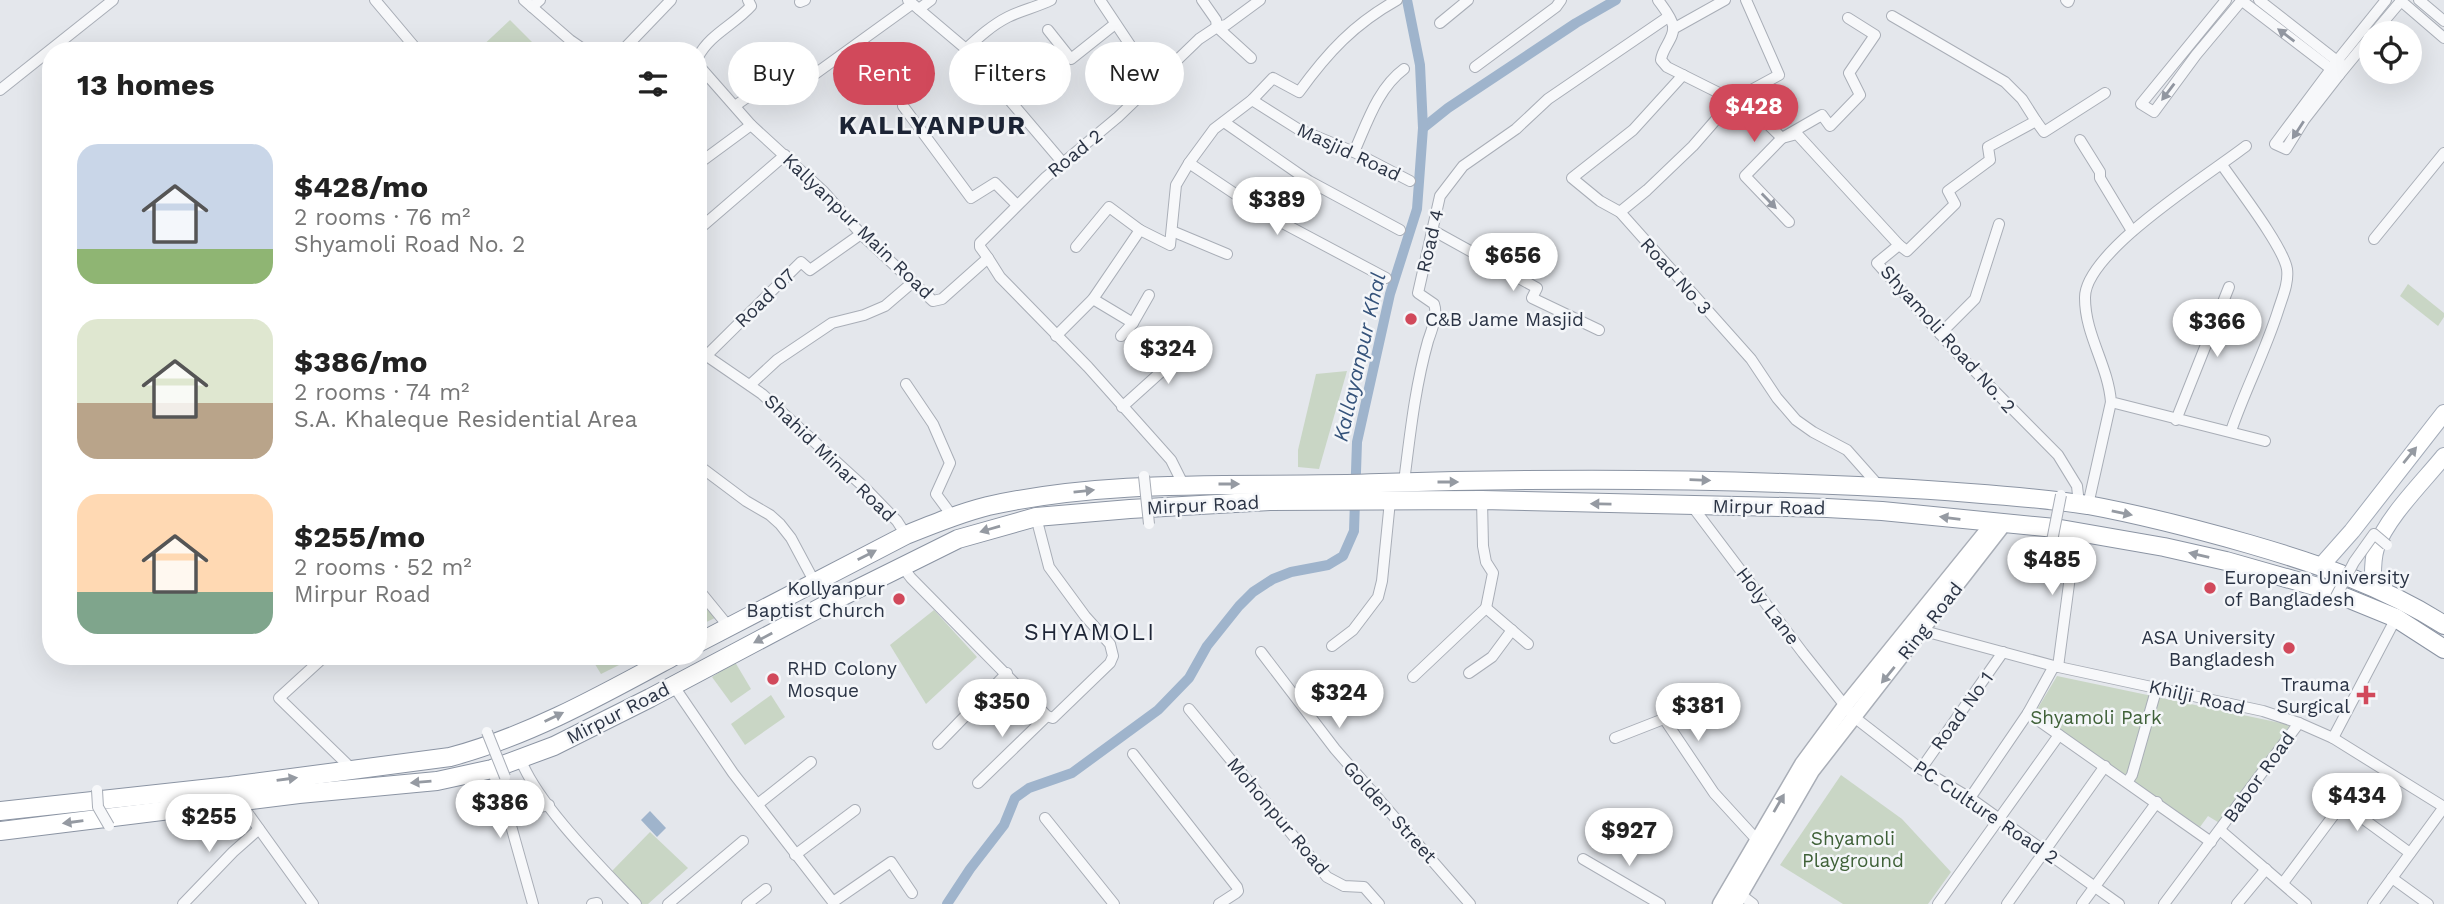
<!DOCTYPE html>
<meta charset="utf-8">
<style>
:root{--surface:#fff;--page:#f6f6f6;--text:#222;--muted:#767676;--accent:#d1495b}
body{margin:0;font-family:"Work Sans",sans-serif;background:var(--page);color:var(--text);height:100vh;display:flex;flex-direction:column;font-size:26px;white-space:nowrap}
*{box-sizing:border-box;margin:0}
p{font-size:23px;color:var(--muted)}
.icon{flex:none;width:38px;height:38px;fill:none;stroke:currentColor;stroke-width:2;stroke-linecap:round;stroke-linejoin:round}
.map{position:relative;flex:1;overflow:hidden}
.drawer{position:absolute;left:42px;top:42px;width:665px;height:623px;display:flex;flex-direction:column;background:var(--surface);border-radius:28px;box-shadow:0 7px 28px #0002}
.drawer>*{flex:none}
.top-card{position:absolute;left:728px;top:42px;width:665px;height:63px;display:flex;gap:14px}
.fabs{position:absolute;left:2359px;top:21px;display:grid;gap:14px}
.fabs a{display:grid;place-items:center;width:63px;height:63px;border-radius:50%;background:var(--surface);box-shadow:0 7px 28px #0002;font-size:35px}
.price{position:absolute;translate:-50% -60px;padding:0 16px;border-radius:24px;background:#fff;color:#222;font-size:23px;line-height:46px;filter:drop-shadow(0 2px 4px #0008)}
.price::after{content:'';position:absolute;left:50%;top:42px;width:21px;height:16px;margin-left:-10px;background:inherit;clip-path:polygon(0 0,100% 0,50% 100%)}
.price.active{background:var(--accent);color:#fff}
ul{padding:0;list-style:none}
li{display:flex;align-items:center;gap:21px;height:175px;padding:0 35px}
li span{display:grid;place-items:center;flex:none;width:196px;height:140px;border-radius:21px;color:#555}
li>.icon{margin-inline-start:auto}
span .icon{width:84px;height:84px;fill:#fffc;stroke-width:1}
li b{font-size:30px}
h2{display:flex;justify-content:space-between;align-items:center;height:84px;padding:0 35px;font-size:30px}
.tag{padding:0 24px;border-radius:32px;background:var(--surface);box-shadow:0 7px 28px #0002;font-size:24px;line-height:63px}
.tag.active{background:var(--accent);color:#fff}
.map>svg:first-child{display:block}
</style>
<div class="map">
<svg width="2444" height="904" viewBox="0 0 2444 904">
<rect width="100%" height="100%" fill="#e4e7ec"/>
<g fill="#c9d6c5">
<path d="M510,20L541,51H477Z"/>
<path d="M2408,284L2444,313V317L2438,326L2400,296Z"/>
<path d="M1347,371L1319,469L1298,467V450L1316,374Z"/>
<path d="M698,595L717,617L698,626Z"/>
<path d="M934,610L977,657L926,704L890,645Z"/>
<path d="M590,656H637L601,674Z"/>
<path d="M735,662L751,689L731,703L712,677Z"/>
<path d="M2057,676L2290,725L2221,824L2208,816L2200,827L2035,713Z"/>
<path d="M771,695L785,717L745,745L731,724Z"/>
<path d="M1841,775L1902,819L1951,872L1928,904H1843L1780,865Z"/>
<path d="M650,832L688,868L648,904H642L612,871Z"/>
</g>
<path fill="#9fb4cc" d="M650,811L666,828L657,837L641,820Z"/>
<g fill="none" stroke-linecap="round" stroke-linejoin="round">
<g stroke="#9fb4cc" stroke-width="10">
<path d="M1423,128L1448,108L1576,23L1616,0"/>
<path d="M947,904L970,869L1004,825L1015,798L1029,788L1072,773L1158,710L1189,678L1207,646L1239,606L1253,592L1273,579L1291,572L1328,565L1343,556L1354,531L1357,442L1390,294L1417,209L1423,128L1420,65L1407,0"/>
</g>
<defs>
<g id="street">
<path d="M375,0L418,51"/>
<path d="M524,0L570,40L586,51"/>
<path d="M908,0L966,49L1063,163"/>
<path d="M1100,0L1154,81"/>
<path d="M1202,0L1216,20L1217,27L1251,58"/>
<path d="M1658,0C1663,7 1672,18 1673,26C1675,38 1662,48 1661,60L1667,67L1733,100L1748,105L1782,138L1797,134L1899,245L1877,263L1959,355L2058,455L2077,486L2079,504"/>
<path d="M2066,0L2068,2L2069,0"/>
<path d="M2226,0L2141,104L2154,112L2196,55L2242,0"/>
<path d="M2241,0L2339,75L2371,36"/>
<path d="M2259,0L2337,61L2386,0"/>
<path d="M2419,0L2444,21"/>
<path d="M800,2L805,0"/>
<path d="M532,7L540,0"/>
<path d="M919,9L931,0"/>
<path d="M1892,16L2005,82L2022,99L2036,121"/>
<path d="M1440,23L1468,0"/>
<path d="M1673,29L1725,0"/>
<path d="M1048,30L1071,59L1115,24"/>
<path d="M2374,33L2401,1L2444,38"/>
<path d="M966,49C979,37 992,25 1008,17C1022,10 1037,7 1051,0"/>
<path d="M622,51L671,0"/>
<path d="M698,57C710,34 734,25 751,6L748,0"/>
<path d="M698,62L700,67L751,125L824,192L861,234L933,301L942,299L988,258L1000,277L1088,367L1171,460L1183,484"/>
<path d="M1475,67L1556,7L1561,0"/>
<path d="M1683,75L1633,130L1572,178L1600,201L1620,212L1751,359L1777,398L1796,420L1813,432L1847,450L1879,486"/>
<path d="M2339,75L2304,120L2286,149L2275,144L2337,61L2345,67"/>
<path d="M0,90L113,0"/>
<path d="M1252,100L1298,129L1354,152L1410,181"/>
<path d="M735,106L796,62L808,59L815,74L912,4"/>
<path d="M903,106L971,198L995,183L1017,205"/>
<path d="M1224,122L1309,181L1400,230"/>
<path d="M2080,140L2100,172V178L2132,231"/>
<path d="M2246,146C2210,174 2084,252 2085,298C2085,335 2108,365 2111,402L2265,441"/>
<path d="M1354,152C1367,123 1378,88 1404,69"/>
<path d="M1189,163L1262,212L1386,278"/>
<path d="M698,164L751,125"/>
<path d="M2222,165C2237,187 2283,246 2287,269C2289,283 2282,298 2278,311C2265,352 2245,390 2231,431"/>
<path d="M1620,212L1647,190L1693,146L1733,100L1779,75L1746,0"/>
<path d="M1789,222L1745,176L1782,138L1822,115L1830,126L1860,95L1849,73L1875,35L1848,18"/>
<path d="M698,230L785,155"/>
<path d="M1172,231L1227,254"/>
<path d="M1434,231L1537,288L1532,298L1599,330"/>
<path d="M2374,239L2444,153"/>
<path d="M1899,245L1907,251L1955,204L1948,191L1990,160L1988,147L2036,121L2044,132L2105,93"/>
<path d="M1076,247L1109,207L1140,230"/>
<path d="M988,258L980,247V243L1046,177L1118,117L1199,39L1217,27L1226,25L1260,0"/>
<path d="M1093,299L1133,323"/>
<path d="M1940,334L1975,299L1999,224"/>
<path d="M1056,336L1093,299L1140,230L1170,245L1176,185L1189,163L1214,129L1252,100L1273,78L1299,92C1328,52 1354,24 1397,0"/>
<path d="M1121,336L1133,323L1149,295"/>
<path d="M698,350L762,394L865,488L897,521L906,535"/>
<path d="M706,356L801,262L810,270L861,234"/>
<path d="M906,384L933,424L950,463L936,494L953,517"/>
<path d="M750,385L777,360L832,323L864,315L885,306L913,282"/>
<path d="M1122,407L1193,343"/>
<path d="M2176,420L2229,287"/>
<path d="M698,465L746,501L770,515L780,524L791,538L814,581"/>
<path d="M1404,482C1410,435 1415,387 1428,341C1432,329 1438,315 1434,304L1418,293L1440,196L1463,166L1516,129L1548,99L1668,17"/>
<path d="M1482,500L1483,546L1486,562L1493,573L1486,608"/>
<path d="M2088,505L2111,402"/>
<path d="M1692,506L1803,653L1854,717L1921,769L1970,798L2119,904"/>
<path d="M902,566L911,578L1047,716L1053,718L1110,663L1113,656L1110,644L1085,616L1049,567L1036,517"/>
<path d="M698,589L729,627"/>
<path d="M1486,608L1528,644"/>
<path d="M1924,631L2054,666L2263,711L2299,723L2333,738L2444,807"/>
<path d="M1332,646L1353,630L1378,597L1382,581L1390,501"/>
<path d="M1261,652L1335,749L1470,904"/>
<path d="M325,656L279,698L352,769"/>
<path d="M2058,667L2076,531"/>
<path d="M1469,673L1492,657L1512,630"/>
<path d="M1413,677L1486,608"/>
<path d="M673,685L733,773L833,902L891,862L912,893"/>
<path d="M1189,709L1327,877L1344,886L1364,887L1379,904"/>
<path d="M2028,713L2211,842"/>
<path d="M1615,738L1661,720H1665L1714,793L1757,840"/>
<path d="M2333,738L2396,618"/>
<path d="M938,744L1007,673"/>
<path d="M1133,754L1237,887L1238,891L1236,893L1219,904"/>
<path d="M520,758C537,804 602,868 636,904"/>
<path d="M492,769L508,815L533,904"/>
<path d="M1921,769L2003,652"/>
<path d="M2128,781L2132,775L2157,687"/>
<path d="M978,783L1047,716"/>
<path d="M2321,788L2410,853"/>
<path d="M1970,798L2028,713L2054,666"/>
<path d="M239,801L313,904"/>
<path d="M758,804L811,762"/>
<path d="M508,815L549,805"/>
<path d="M1045,818L1114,904"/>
<path d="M2220,830L2306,904"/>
<path d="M795,855L855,810"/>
<path d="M1583,859L1660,904"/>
<path d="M2392,878L2428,904"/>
<path d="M2283,883L2342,804"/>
<path d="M1736,891L1753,904"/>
<path d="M183,904L233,852L259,829"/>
<path d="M592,904L597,903"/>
<path d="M668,904L743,841"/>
<path d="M747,904L766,889"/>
<path d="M1938,904L2059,735"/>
<path d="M2007,904L2105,766"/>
<path d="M2082,904L2157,802"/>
<path d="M2164,904L2299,723"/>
<path d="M2237,904L2266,869"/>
<path d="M2373,904L2444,807"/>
</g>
<g id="secondary">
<path d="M1720,904L1802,764L1844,707L1993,523"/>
<path d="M1735,904L1812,771L2004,524"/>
</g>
<g id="primary">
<path d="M2321,566L2352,531L2444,413"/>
<path d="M2373,586C2373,574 2372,561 2376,548C2387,517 2423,482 2444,456"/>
</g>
<g id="highway">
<path d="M698,643L906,535C933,524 960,513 988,506C1117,477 1249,488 1380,483C1514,479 1648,478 1782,483C1845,485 1908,488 1970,493C2010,496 2049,499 2088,505C2142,515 2196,529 2249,544C2318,564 2383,586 2444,625"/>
<path d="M0,811L230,786L450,757C529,736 602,695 674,656"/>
<path d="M0,831L299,794L437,781L492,769L554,746L650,698L831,602L958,539L1036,517L1130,509L1270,501L1482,500L1827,508L1882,511L2055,528L2164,547L2226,561L2325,589L2396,618L2444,649"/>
</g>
</defs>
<use href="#street" stroke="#a9aeb7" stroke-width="12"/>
<use href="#secondary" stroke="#a9aeb7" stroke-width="17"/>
<use href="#primary" stroke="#a3abb8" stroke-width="18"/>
<use href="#highway" stroke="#8b94a3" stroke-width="20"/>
<use href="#street" stroke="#f7f8fa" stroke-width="10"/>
<use href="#secondary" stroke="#fff" stroke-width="14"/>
<use href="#primary" stroke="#fff" stroke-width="16"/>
<use href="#highway" stroke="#fff" stroke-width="18"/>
<defs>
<g id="street-bridge">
<path d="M1144,476L1149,524"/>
<path d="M2052,541L2061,495"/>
<path d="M2331,606L2354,562L2374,534L2387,545"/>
<path d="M487,732L505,777"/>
<path d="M97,790L98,807L109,826"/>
</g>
</defs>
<use href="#street-bridge" stroke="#a9aeb7" stroke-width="12" stroke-linecap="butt"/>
<use href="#street-bridge" stroke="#f7f8fa" stroke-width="10"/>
</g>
<defs><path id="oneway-solid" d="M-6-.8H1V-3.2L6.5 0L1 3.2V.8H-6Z" transform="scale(1.75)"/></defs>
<g fill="#9196a0">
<use href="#oneway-solid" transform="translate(2286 35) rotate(-143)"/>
<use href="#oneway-solid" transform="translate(2168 92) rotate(127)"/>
<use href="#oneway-solid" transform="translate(2298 130) rotate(123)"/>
<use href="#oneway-solid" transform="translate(1769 201) rotate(46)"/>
</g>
<g fill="#959aa2">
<use href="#oneway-solid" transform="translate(2410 455) rotate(-51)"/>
<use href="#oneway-solid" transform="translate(1700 480) rotate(2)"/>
<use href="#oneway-solid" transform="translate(1448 482)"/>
<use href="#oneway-solid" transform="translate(1229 484)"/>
<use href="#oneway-solid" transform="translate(1084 491) rotate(-6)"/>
<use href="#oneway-solid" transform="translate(1601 504) rotate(-179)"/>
<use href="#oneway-solid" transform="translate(2122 513) rotate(12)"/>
<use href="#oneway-solid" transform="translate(1950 518) rotate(-173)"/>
<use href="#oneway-solid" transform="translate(990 529) rotate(164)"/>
<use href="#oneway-solid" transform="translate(867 555) rotate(-27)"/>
<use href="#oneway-solid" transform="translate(2199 555) rotate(-167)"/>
<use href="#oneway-solid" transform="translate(763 638) rotate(152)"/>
<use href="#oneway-solid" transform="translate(1888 675) rotate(129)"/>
<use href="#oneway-solid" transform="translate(554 717) rotate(-26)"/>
<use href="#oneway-solid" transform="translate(287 779) rotate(-8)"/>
<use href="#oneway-solid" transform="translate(421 782) rotate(175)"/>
<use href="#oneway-solid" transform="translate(1779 803) rotate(-60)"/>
<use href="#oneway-solid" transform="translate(73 822) rotate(172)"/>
</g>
<g fill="#d1495b" stroke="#f4f6f9" stroke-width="2.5">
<circle cx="1411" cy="319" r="7"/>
<circle cx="2210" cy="588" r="7"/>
<circle cx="899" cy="599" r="7"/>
<circle cx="2289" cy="648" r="7"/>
<circle cx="773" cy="679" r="7"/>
<path d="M2362.5 684.5h7v7h7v7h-7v7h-7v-7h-7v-7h7z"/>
</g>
<g text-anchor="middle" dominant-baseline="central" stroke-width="5" stroke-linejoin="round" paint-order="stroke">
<g font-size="19" fill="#2b3445" stroke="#f4f6f9">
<text transform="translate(1349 152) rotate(25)">Masjid Road</text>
<text transform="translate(1075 153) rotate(-39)">Road 2</text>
<text transform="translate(858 226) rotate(44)">Kallyanpur Main Road</text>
<text transform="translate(1430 241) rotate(-77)">Road 4</text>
<text transform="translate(1676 276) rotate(48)">Road No 3</text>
<text transform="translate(765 298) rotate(-44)">Road 07</text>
<text transform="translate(1948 339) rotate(48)">Shyamoli Road No. 2</text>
<text transform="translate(830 458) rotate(44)">Shahid Minar Road</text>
<text transform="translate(1203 505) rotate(-3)">Mirpur Road</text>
<text transform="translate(1769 507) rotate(1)">Mirpur Road</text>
<text transform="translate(1768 606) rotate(53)">Holy Lane</text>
<text transform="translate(1930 621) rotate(-52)">Ring Road</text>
<text transform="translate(2197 697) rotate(13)">Khilji Road</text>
<text transform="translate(1962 711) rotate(-54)">Road No 1</text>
<text transform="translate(618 713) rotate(-27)">Mirpur Road</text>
<text transform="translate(2259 777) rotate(-54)">Babor Road</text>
<text transform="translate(1390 812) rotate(48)">Golden Street</text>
<text transform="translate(1986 812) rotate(34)">PC Culture Road 2</text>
<text transform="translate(1278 816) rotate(50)">Mohonpur Road</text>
</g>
<g font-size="19" fill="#2b3445" stroke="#f4f6f9" text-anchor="start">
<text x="1425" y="319">C&amp;B Jame Masjid</text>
<text x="2224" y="577">European University<tspan x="2224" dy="22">of Bangladesh</tspan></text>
<text x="885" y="588" text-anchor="end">Kollyanpur<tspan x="885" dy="22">Baptist Church</tspan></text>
<text x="2275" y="637" text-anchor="end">ASA University<tspan x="2275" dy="22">Bangladesh</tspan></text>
<text x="787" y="668">RHD Colony<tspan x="787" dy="22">Mosque</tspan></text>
<text x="2350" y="684" text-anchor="end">Trauma<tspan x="2350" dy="22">Surgical</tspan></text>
</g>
<g font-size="19" fill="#3f6138" stroke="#f4f6f9">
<text x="2096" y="717">Shyamoli Park</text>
<text x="1853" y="838">Shyamoli<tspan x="1853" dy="22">Playground</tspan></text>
</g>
<g font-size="21" font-style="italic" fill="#34527a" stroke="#f4f6f9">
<text transform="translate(1359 357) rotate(-77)">Kallayanpur Khal</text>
</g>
<g font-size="23" letter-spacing="2" fill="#1d2536" stroke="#f4f6f9">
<text x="1090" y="632">SHYAMOLI</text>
</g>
<g font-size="26" font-weight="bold" letter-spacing="2" fill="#1d2536" stroke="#f4f6f9">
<text x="933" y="125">KALLYANPUR</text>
</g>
</g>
</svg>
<div class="fabs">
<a><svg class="icon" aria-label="locate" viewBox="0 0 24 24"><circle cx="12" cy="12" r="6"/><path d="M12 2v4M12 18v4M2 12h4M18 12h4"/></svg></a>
</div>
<b class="price active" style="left:1754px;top:144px">$428</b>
<b class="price" style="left:1277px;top:237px">$389</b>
<b class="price" style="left:1513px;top:293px">$656</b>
<b class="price" style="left:2217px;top:359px">$366</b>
<b class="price" style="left:1168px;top:386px">$324</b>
<b class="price" style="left:2052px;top:597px">$485</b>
<b class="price" style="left:1339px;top:730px">$324</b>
<b class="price" style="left:1002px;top:739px">$350</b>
<b class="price" style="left:1698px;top:743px">$381</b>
<b class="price" style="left:2357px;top:833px">$434</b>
<b class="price" style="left:500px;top:840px">$386</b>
<b class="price" style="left:209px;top:854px">$255</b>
<b class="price" style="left:1629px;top:868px">$927</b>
<div class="top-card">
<a class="tag">Buy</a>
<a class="tag active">Rent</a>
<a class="tag">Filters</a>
<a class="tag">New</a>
</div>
<section class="drawer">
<h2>13 homes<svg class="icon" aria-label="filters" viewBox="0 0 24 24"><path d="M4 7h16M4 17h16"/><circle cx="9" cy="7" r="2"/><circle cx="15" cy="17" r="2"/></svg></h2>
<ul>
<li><span style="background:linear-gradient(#c9d6e8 75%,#8fb573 0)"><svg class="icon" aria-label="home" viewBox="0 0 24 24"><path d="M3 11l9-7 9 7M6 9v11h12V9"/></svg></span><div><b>$428/mo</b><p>2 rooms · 76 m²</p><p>Shyamoli Road No. 2</p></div></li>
<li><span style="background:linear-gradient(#dfe7d0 60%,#b9a48a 0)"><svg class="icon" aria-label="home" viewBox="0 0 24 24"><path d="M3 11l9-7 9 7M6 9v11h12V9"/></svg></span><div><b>$386/mo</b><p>2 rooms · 74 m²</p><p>S.A. Khaleque Residential Area</p></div></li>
<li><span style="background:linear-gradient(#ffd9b3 70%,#7fa58c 0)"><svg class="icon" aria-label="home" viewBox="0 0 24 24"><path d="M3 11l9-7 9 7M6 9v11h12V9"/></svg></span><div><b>$255/mo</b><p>2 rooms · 52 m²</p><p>Mirpur Road</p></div></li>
</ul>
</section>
</div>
